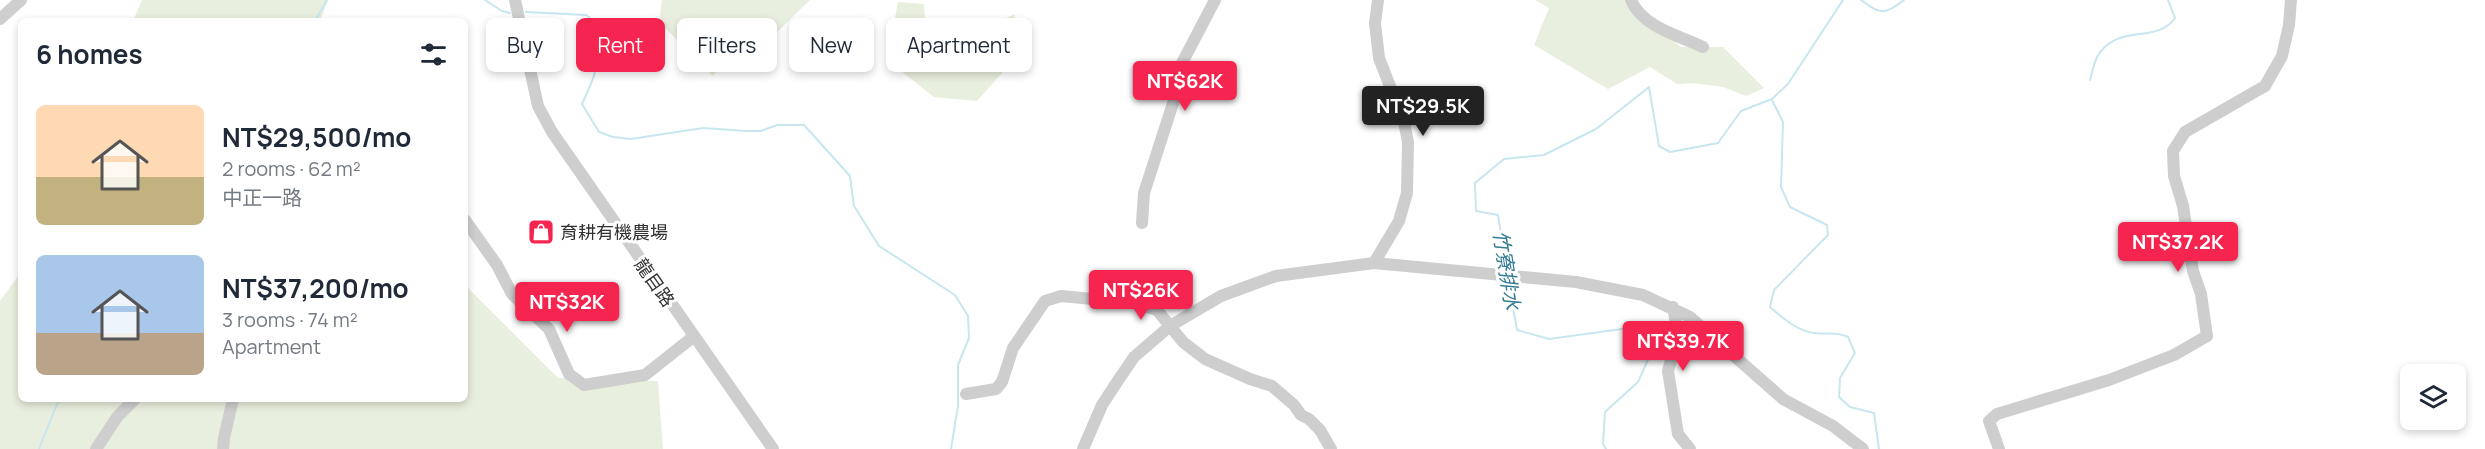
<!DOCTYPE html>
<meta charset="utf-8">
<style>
:root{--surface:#fff;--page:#f2f2f3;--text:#1f2937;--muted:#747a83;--accent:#f52550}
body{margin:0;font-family:Manrope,"Noto Sans TC",sans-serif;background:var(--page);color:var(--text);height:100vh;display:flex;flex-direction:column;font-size:22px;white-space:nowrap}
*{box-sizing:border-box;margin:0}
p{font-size:20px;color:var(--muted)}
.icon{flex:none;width:33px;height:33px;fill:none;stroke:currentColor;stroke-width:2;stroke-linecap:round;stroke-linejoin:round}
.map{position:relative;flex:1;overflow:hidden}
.panel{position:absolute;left:18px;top:18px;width:450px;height:384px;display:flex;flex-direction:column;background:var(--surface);border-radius:9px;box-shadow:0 3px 9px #0003}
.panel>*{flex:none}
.guide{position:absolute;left:486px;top:18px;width:570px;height:54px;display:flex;gap:12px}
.tools{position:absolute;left:2400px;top:364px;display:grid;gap:12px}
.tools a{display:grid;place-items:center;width:66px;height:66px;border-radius:9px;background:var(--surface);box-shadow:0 3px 9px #0003;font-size:30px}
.price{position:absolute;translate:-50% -51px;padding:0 14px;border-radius:6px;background:var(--accent);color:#fff;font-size:20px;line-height:39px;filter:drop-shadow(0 2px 3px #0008)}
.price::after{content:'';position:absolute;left:50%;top:36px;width:18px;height:14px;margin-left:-9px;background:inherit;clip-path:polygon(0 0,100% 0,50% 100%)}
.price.on{background:#222;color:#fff}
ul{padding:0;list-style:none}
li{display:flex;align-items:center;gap:18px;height:150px;padding:0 18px}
li span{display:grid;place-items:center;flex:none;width:168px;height:120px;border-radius:9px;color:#555}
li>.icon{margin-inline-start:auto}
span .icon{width:72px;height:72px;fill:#fffc;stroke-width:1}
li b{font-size:26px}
h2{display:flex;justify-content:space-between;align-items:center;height:72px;padding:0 18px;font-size:26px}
.chip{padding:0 21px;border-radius:9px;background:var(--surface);box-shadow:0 3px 9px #0003;font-size:21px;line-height:54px}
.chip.on{background:var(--accent);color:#fff}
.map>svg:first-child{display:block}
</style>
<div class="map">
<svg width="2485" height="449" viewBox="0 0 2485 449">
<rect width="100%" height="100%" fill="#fff"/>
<g fill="#e9efde">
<path d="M142,0H328L320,21H133Z"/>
<path d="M662,0H810L768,41L729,54L713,76L659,22Z"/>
<path d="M1535,0H1635L1648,19L1681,47H1723L1764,88L1746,96L1723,87L1693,83L1677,84L1650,67L1608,89L1534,45L1549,8Z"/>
<path d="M898,2L924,4L926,34L961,47L984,28L1015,14L1010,64L977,101L934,97L887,60Z"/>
<path d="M21,272V399H465V285L558,378L658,381L663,449H0V301Z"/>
</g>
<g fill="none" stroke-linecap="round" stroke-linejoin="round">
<g stroke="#c8e6f0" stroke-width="2">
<path d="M485,0L502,11L510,13"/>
<path d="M1861,0C1880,14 1884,16 1904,0"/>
<path d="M526,12L586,15L589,17C603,57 599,67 582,104L599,132L613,137L631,139L703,128L746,131H761L777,125H804L850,176L854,206L879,246L955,295L968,316L969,338L958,365V406L951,449"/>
<path d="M315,21L327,0"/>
<path d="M2090,80C2092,73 2094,63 2097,57C2117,22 2156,45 2175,18L2168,0"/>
<path d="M1772,100L1783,122L1781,187L1790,207L1827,225L1828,235L1774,290L1770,307C1782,318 1799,332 1815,333C1828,335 1836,331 1848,337L1855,353L1840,378L1839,397L1850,407L1874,413L1879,449"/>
<path d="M1507,271L1498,215L1476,211L1475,183L1504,159L1544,155L1596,129L1649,87L1659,146L1670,152L1718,143L1741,111L1772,99L1788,84L1843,0"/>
<path d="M1508,280L1517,330L1549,339L1651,325L1655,344L1638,382L1605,412L1603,444L1606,449"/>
<path d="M39,449L57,404L62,399"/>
</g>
<g stroke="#cecece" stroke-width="12">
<path d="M515,0L538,106L552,132L773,449"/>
<path d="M1631,0C1642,27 1680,36 1703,47"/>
<path d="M0,19L21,0"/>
<path d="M465,220L497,265L512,294L549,329L569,374L584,385L645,375L693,337"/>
<path d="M1142,223L1144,193L1175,97L1181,65L1215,0"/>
<path d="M1374,263L1399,221L1407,193L1408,142L1404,122L1379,58L1375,23L1378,0"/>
<path d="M1673,307L1678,335L1668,371L1678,434L1690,449"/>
<path d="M966,394L996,389L1002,382L1013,348L1045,301L1061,296L1135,303L1157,310L1183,342L1205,359L1250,379L1272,386L1294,405L1301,415L1309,419L1320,430L1331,449"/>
<path d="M96,449L117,417L135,399"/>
<path d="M223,449L224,438L233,399"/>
<path d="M1083,449L1102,405L1117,382L1134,357L1170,326L1221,296L1276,276L1374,263L1576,282L1643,295L1690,317L1783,399L1833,426L1863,449"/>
<path d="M1999,449L1989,421L1997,414L2109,380L2174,355L2207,336L2201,294L2193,271L2183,206L2174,176L2173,151L2185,132L2265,86L2282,56L2289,25L2291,0"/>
</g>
</g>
<defs>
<symbol id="shop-square" viewBox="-11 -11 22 22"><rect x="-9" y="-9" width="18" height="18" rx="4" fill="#f52550" stroke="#fff"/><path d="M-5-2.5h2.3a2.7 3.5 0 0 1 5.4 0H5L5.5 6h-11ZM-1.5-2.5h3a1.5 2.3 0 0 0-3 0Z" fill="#fff"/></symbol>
</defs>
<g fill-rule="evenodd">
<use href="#shop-square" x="526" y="217" width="30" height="30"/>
</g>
<g text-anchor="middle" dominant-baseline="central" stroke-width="6" stroke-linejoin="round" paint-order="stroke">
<g font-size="18" fill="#313131" stroke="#fff" text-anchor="start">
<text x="560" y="232">育耕有機農場</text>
</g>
<g font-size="18" fill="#313131" stroke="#fff">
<text transform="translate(655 282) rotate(55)">龍目路</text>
</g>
<g font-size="20" font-style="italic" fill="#347b94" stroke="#fff">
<text transform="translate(1507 270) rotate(81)">竹寮排水</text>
</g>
</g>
</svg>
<div class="tools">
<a><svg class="icon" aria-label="layers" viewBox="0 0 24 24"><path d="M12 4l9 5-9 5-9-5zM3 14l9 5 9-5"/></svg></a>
</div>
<b class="price" style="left:1185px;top:112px">NT$62K</b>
<b class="price on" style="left:1423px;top:137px">NT$29.5K</b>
<b class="price" style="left:2178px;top:273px">NT$37.2K</b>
<b class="price" style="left:1141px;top:321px">NT$26K</b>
<b class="price" style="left:567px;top:333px">NT$32K</b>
<b class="price" style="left:1683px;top:372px">NT$39.7K</b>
<div class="guide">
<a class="chip">Buy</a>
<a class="chip on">Rent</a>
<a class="chip">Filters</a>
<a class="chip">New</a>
<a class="chip">Apartment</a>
</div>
<section class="panel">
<h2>6 homes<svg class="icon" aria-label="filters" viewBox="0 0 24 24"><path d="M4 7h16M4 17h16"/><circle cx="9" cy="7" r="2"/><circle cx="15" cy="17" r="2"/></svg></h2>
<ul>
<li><span style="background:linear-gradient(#ffd9b3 60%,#c2b280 0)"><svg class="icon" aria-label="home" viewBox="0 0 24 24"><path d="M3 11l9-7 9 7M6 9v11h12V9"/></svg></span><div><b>NT$29,500/mo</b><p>2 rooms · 62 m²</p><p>中正一路</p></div></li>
<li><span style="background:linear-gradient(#a9c7e8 65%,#b9a48a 0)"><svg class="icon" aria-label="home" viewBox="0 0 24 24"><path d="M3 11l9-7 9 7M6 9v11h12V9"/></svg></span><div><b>NT$37,200/mo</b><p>3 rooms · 74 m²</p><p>Apartment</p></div></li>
</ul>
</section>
</div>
